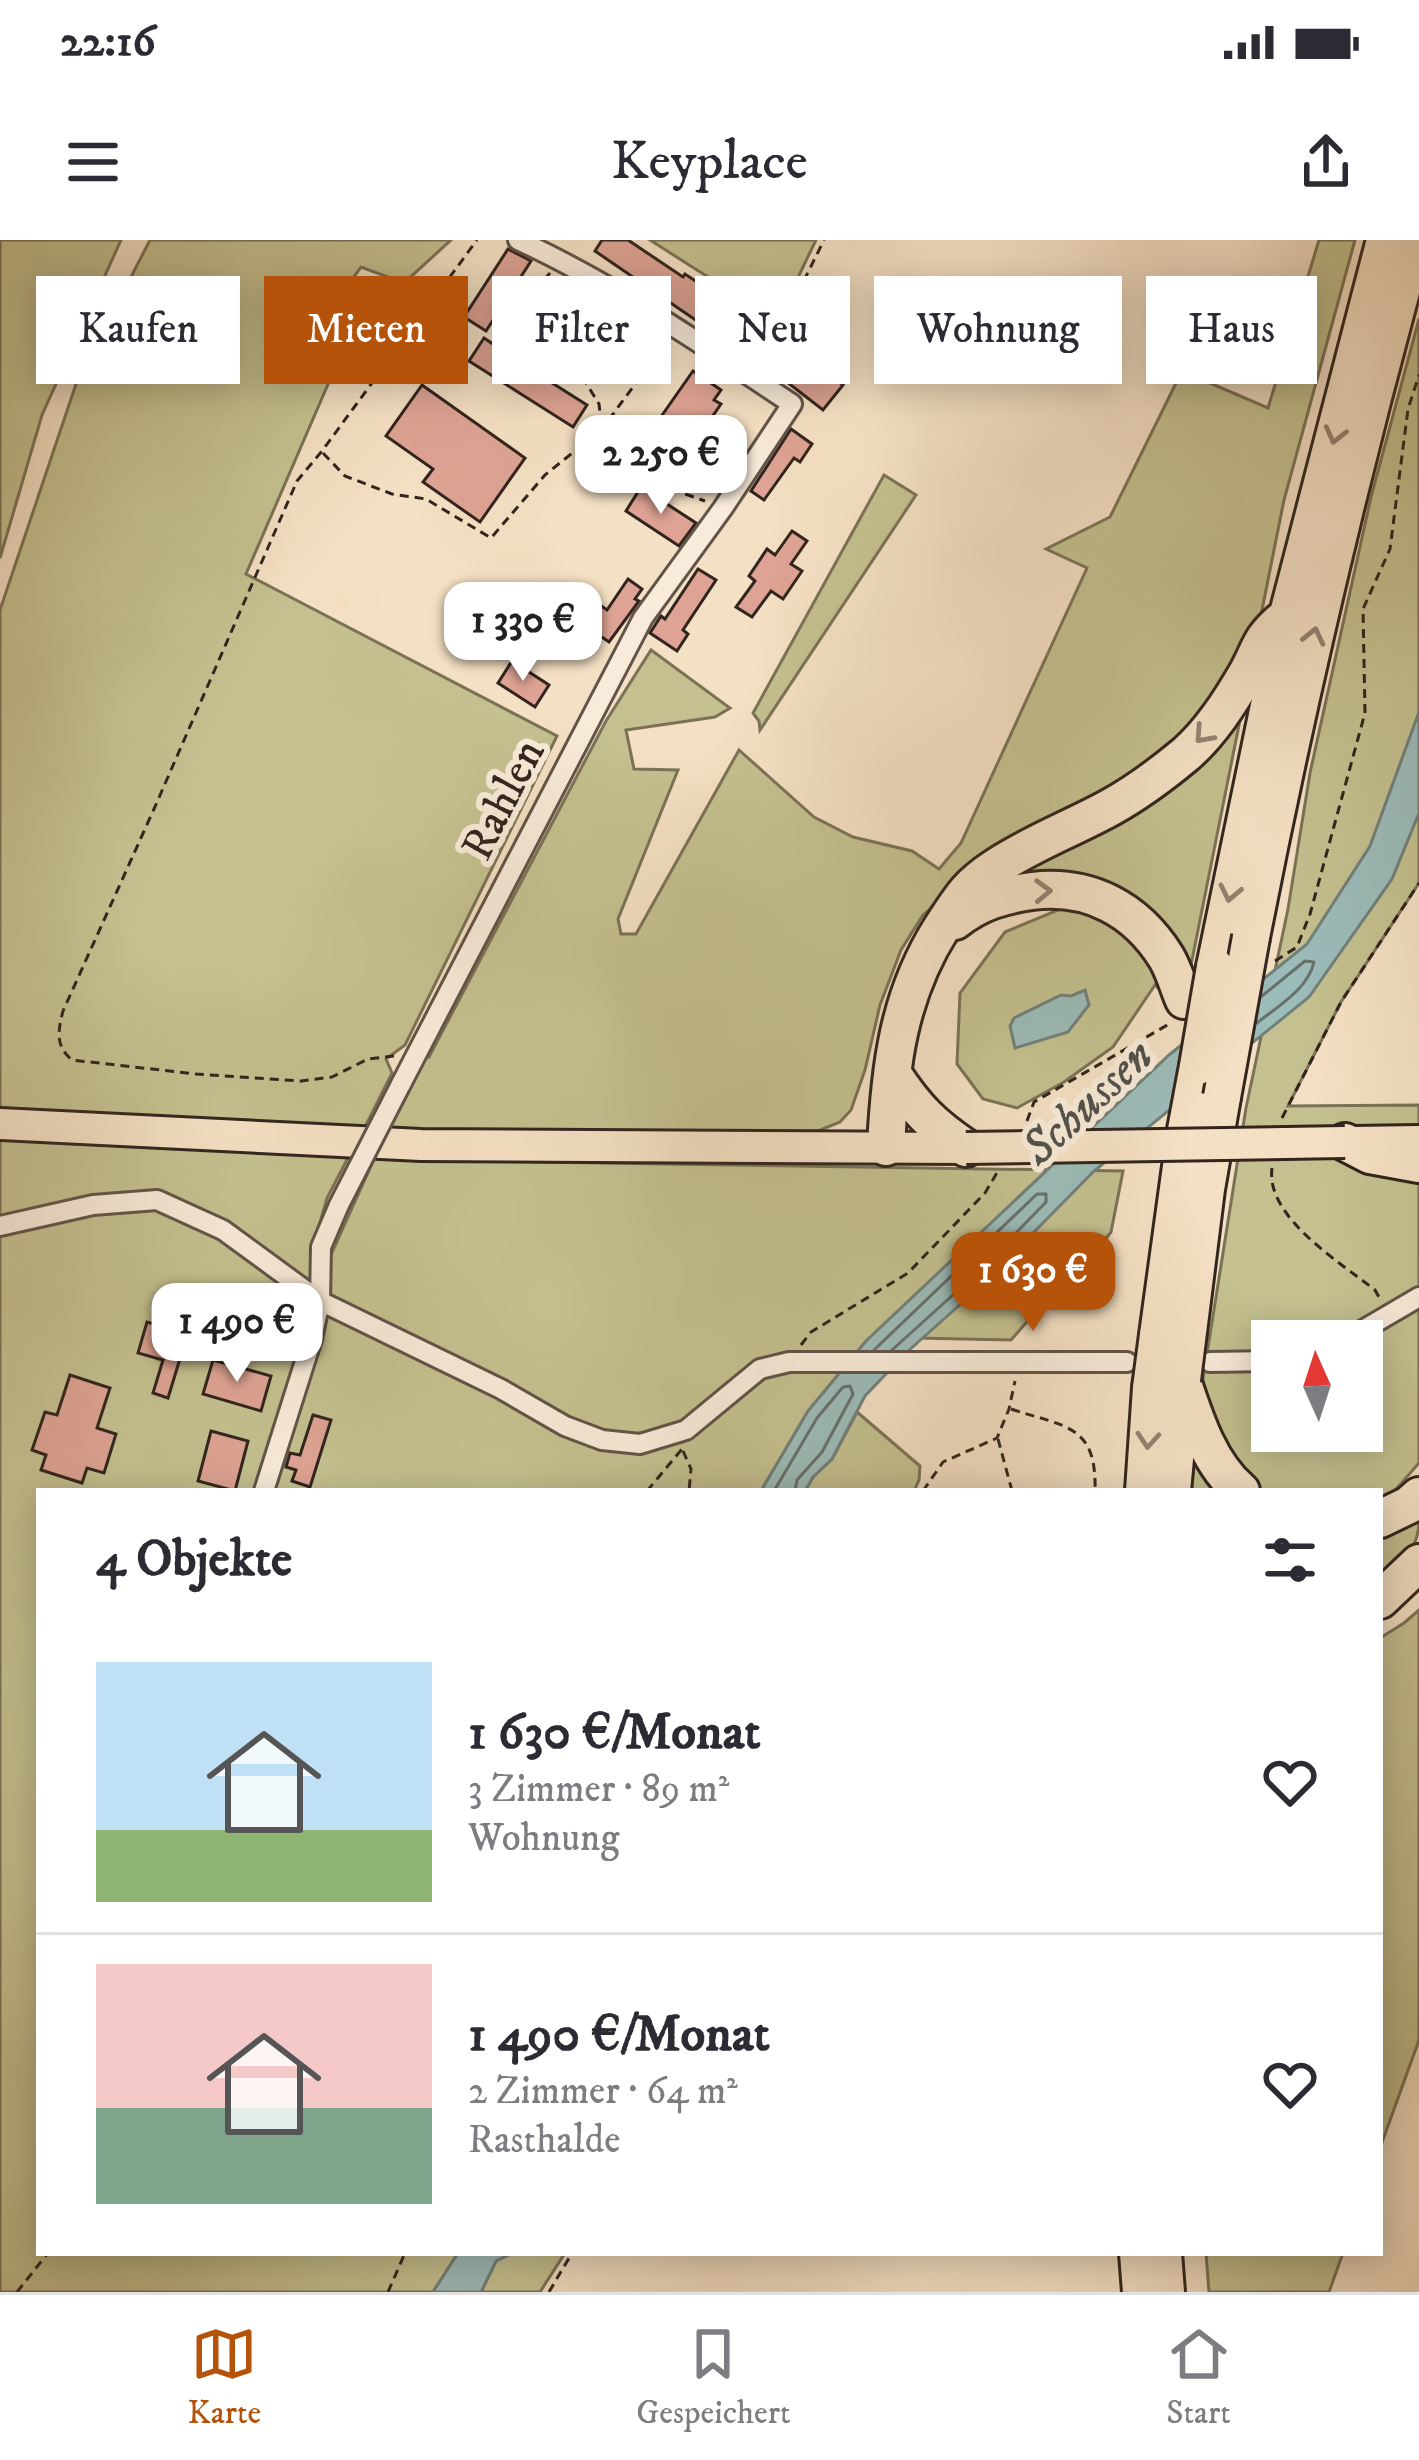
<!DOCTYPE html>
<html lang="de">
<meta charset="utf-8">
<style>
:root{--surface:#fff;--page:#f2f2f3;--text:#2b2b33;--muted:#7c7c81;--line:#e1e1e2;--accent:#b45309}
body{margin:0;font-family:"IM FELL DW Pica",serif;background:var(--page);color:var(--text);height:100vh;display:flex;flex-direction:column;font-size:45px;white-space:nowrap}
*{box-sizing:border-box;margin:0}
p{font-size:39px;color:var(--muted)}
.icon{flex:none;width:66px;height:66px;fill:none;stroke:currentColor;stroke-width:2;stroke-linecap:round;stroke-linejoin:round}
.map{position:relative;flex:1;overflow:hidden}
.side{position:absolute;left:36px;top:1248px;width:1347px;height:768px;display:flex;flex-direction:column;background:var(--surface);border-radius:0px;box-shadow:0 6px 30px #0003}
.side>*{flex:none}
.guide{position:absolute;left:36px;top:36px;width:1347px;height:108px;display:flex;gap:24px}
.needle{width:78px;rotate:357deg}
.buttons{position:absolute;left:1251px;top:1080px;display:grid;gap:24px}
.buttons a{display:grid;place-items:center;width:132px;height:132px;border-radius:0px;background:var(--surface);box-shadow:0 6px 30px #0003;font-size:60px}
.price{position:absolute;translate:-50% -102px;padding:0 27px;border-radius:24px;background:#fff;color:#222;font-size:39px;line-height:78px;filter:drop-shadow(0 3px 6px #0008)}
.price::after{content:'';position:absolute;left:50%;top:72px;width:36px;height:27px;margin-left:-18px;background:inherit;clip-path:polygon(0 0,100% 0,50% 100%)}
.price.current{background:var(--accent);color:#fff}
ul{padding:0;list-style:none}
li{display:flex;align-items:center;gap:36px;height:300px;padding:0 60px}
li+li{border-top:3px solid var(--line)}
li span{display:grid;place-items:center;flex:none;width:336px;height:240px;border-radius:0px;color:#555}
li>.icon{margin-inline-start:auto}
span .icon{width:144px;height:144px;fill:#fffc;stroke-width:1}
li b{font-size:51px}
h2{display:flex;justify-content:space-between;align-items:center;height:144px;padding:0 60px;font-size:51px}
.chip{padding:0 42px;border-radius:0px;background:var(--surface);box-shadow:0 6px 30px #0003;font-size:42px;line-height:108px}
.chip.current{background:var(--accent);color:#fff}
.status{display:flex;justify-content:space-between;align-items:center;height:84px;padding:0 60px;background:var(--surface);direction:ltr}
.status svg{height:33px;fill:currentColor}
header{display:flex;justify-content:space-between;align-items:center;height:156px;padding:0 60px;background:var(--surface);font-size:54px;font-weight:600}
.tabs{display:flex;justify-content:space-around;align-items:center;height:168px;border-top:3px solid var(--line);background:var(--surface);font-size:33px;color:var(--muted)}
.tabs a{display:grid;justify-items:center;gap:6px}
.tabs .current{color:var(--accent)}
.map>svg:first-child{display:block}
</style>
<div class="status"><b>22:16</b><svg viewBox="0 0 49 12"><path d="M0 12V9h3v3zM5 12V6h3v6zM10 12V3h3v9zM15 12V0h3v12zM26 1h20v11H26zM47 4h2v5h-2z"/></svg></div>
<header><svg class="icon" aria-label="menu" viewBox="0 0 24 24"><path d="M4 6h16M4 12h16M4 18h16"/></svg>Keyplace<svg class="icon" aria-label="share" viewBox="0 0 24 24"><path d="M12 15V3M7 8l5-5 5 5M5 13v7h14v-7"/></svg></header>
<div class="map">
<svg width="1419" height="2052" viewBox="0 0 1419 2052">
<rect width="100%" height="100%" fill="#f4e0c4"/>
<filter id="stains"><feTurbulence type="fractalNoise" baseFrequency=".00167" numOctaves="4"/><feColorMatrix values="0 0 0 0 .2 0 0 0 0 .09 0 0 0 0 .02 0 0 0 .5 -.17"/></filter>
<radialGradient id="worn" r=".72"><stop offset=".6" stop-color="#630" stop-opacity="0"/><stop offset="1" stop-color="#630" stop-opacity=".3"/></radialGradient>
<g fill="#c4c08f" stroke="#7b7256" stroke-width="3" fill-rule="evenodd">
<path d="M0,0H121L42,175L0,318Z"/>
<path d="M150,0H451L404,43L361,27L317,87L335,128L246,334L557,496L405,805L386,819L392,833L365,887L0,870V370L76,144Z"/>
<path d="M650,0H816L777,81Z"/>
<path d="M1319,0H1355L1284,260L1184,760L1121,670L964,639L923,675L901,710L880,765L865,830L851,870L840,882L813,893L387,892L423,813L429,817L606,481L651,410L730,468L715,477L626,490L634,529L678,530L618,679L621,694H636L739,510L814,577L853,597L912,611L939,629L961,603L1087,328L1046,309L1110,277L1182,131L1268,168Z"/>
<path d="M1419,79V643L1341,762L1288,866L1419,865V1223L1390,1256L1419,1279C1419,1312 1403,1317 1380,1337V1251H1190L1193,1202L1246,868L1288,669L1310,533L1371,257ZM1272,1101H1362V1191H1272Z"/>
<path d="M884,235L916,255L760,490L759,481L753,473Z"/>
<path d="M1059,659L1136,695L1166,755L1155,745L1113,807L1064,842L1017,868L983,859L957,824L960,753L1005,692L1063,668Z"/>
<path d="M0,896L124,906L351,912L327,958L312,1011L330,1017L376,915L536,922L1123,931L1111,992L1085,1025L1055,1050L1011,1100L914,1098L867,1100L808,1171L761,1251H39V2013H458L433,2052H0Z"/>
<path d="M857,1172L920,1226L919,1240L914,1251H805L813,1237L832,1219Z"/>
<path d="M1419,1370V1800L1380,1908V1398L1404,1383Z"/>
<path d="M512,2013H565L540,2052H481L496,2021Z"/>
<path d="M1206,2013H1343L1329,2052H1209Z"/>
</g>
<g fill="#9cbcb9" stroke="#72807b" stroke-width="3">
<path d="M1419,472V573L1392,639L1309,757L1094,931L983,1044L906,1113L865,1156L832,1219L813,1237L805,1251H761L808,1171L867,1100L1169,815L1307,704L1370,606Z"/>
<path d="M1085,750L1089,765L1068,792L1015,808L1010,786L1014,778L1061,755L1071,756Z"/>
<path d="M458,2013H512L496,2021L481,2052H433Z"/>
</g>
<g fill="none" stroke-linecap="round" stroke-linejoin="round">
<g stroke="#67706c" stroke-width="3">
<path d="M1257,783C1278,766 1308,749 1314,722L1305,721L1262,756"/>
<path d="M874,1110L1037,954H1046V962L975,1035L892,1110"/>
<path d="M774,1251L817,1178L843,1147L850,1146L853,1154L822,1212L797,1240L795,1251"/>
</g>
</g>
<g fill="#dea394" stroke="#32251e" stroke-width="3">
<path d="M602,0H628L683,37L685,34L763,86L745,114L595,11Z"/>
<path d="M508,9L531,21L486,91L464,77Z"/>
<path d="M570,45L654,100L632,133L548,77Z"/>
<path d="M484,98L529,128L540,110L560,123L549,141L587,165L573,187L469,121Z"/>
<path d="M785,100L843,145L823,170L765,125Z"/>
<path d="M693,131L721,150L714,160L721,164L687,213L691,215L676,237L637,211Z"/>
<path d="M422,145L525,218L480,282L423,242L433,229L386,196Z"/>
<path d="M791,189L812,204L800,222L794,218L764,260L751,251Z"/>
<path d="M641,247L696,283L679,306L626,271Z"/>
<path d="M792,291L807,301L791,324L802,331L783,359L771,351L752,377L736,367L755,341L749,336L767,309L775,315Z"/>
<path d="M698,329L716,340L683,390L688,394L677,411L650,393L661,376L665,379Z"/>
<path d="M628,339L642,349L635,359L639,361L609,402L568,374L583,353L607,370Z"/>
<path d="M512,421L549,445L535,467L498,443Z"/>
<path d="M181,1058L197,1063L168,1158L153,1153L163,1120L138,1113L147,1082L171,1089Z"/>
<path d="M213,1120L271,1136L261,1171L203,1154Z"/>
<path d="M70,1135L110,1148L97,1188L116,1194L104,1233L87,1228L82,1243L41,1230L46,1215L32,1210L45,1172L57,1175Z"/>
<path d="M313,1175L331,1180L310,1247L292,1241L296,1230L286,1227L290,1213L300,1215Z"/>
<path d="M211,1191L248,1201L235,1251L198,1241Z"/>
</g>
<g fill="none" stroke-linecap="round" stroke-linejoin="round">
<defs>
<g id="street">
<path d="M400,846L643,378L723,268L792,164C703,105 615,45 518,0"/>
<path d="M0,986L93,965L157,960L223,990L320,1061L501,1149L565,1186L602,1200L640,1204L686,1190L760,1129L789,1122H1127"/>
<path d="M1344,1101L1419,1057"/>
<path d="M1210,1122L1272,1121"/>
<path d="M264,1251L312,1099L320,1061L321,1007L339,965"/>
</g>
<g id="primary">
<path d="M0,884L421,905L966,908"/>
<path d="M1353,902L1419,901"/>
</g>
<g id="highway">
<path d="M955,681C979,662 1003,655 1032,651C1089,644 1136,669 1166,717C1174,730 1178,746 1184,760"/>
<path d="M1251,697C1297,462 1351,231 1415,0"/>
<path d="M1215,727L1288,374L1385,0"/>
<path d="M893,834C915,868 933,886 966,908"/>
<path d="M1345,902L1370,915L1419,924"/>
<path d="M886,907C890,827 898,756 942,687C961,658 967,646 996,627C1032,603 1073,588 1111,567C1138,552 1162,534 1186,514C1211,492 1230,462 1247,433C1260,410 1259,400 1281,381"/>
<path d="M1188,1092L1206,949L1222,857"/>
<path d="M1158,1095L1186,890L1198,826"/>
<path d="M1182,1140C1195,1179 1209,1224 1241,1251"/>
<path d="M1144,1251L1151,1148"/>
<path d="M1172,1251L1181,1153"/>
<path d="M1380,1279L1409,1265L1419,1256"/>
<path d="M1380,1360L1419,1323"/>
<path d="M1138,2013L1141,2052"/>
<path d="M1163,2013L1166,2052"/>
</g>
</defs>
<use href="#street" stroke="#625448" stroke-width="24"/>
<use href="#primary" stroke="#32251e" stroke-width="36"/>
<use href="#highway" stroke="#32251e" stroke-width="42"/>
<g stroke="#32251e" stroke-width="3" stroke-dasharray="9 6" stroke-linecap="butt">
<path d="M550,33L529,56L526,78L541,96L575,125L599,164L602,189L628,221L674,250L705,261"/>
<path d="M758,118L780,89L824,0"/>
<path d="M323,213L345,236L392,254L426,259L491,298L545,235L602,189L667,101"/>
<path d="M1275,721L1297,707L1310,674L1365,473L1363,369L1390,309L1408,169L1419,135"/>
<path d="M394,816L368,819L332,837L301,841L196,834L72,820C55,806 58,791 63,771L154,569L297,241L322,211L477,0"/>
<path d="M1282,878L1341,762L1419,643"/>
<path d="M1027,881L1034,862L1169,784"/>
<path d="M1272,928C1265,977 1341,1023 1375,1050L1380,1059"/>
<path d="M801,1105L811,1092L908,1033L985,953L998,931"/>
<path d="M1011,1169C1065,1187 1097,1184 1095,1251"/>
<path d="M998,1199L1012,1251"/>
<path d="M683,1211L691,1229L689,1251"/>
<path d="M647,1251L682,1209"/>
<path d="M923,1251L943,1222L997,1198L1009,1169L1015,1141"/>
<path d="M17,2052L48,2013"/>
<path d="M388,2052L405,2013"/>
<path d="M549,2052L572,2013"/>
</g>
<use href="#street" stroke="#f8ebd9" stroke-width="18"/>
<use href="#primary" stroke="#f4e0c4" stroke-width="30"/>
<use href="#highway" stroke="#f4e0c4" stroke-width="36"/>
<defs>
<path id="street-bridge" d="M339,965L400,846"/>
<path id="primary-bridge" d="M966,908L1345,902"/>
<g id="highway-bridge">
<path d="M1198,826L1215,727"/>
<path d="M1222,857L1251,697"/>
<path d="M1182,1140L1188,1092"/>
<path d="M1151,1148L1158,1095"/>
</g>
</defs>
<use href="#street-bridge" stroke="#625448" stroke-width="24" stroke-linecap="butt"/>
<use href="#primary-bridge" stroke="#32251e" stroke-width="36" stroke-linecap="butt"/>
<use href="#highway-bridge" stroke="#32251e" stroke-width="42" stroke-linecap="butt"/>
<use href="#street-bridge" stroke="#f8ebd9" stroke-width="18"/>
<use href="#primary-bridge" stroke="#f4e0c4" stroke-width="30"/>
<use href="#highway-bridge" stroke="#f4e0c4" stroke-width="36"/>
</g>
<defs><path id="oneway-chevron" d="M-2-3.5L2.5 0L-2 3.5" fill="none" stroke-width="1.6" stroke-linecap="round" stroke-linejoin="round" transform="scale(3)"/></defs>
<g stroke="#938271">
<use href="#oneway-chevron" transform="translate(1335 195) rotate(104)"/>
<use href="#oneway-chevron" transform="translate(1314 396) rotate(-77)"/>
<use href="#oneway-chevron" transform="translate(1203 495) rotate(132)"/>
<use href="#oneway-chevron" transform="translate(1043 651) rotate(-2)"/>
<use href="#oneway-chevron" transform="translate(1230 653) rotate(102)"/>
<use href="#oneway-chevron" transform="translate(1148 1200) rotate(94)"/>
</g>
<g text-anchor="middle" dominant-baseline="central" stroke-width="12" stroke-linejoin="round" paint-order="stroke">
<g font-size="45" fill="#32251e" stroke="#f8ebd9">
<text transform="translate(504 560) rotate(-63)">Rahlen</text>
</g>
<g font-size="48" font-style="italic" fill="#52524c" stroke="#f8ebd9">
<text transform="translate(1088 863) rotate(-43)">Schussen</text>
</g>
</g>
<rect width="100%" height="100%" filter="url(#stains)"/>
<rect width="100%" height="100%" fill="url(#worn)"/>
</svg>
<div class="buttons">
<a><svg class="needle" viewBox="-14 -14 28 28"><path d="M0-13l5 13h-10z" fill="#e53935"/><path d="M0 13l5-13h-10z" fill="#7c7c81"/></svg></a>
</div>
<b class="price" style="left:661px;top:277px">2 250 €</b>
<b class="price" style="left:523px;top:444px">1 330 €</b>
<b class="price current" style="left:1033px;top:1094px">1 630 €</b>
<b class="price" style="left:237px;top:1145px">1 490 €</b>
<div class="guide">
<a class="chip">Kaufen</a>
<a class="chip current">Mieten</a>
<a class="chip">Filter</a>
<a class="chip">Neu</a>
<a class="chip">Wohnung</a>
<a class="chip">Haus</a>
</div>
<section class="side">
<h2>4 Objekte<svg class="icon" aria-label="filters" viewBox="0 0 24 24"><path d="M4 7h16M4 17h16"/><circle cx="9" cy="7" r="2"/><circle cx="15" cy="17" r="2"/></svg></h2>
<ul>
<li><span style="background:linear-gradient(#bfe0f5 70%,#8fb573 0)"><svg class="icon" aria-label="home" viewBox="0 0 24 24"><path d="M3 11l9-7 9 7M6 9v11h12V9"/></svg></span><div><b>1 630 €/Monat</b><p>3 Zimmer · 89 m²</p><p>Wohnung</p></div><svg class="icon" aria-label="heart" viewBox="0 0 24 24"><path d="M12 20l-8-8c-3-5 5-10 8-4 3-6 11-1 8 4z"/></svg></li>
<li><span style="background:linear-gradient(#f6c9c9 60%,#7fa58c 0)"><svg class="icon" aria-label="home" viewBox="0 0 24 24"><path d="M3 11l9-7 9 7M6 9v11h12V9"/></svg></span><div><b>1 490 €/Monat</b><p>2 Zimmer · 64 m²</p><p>Rasthalde</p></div><svg class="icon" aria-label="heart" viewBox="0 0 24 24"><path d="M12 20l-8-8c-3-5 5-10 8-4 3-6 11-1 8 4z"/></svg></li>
</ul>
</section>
</div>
<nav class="tabs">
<a class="current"><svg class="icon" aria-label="map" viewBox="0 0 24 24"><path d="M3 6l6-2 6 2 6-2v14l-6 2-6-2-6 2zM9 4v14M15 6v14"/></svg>Karte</a>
<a><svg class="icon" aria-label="saved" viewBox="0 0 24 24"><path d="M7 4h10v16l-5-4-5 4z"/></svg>Gespeichert</a>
<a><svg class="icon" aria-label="home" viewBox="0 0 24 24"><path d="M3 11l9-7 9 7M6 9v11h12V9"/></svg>Start</a>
</nav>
